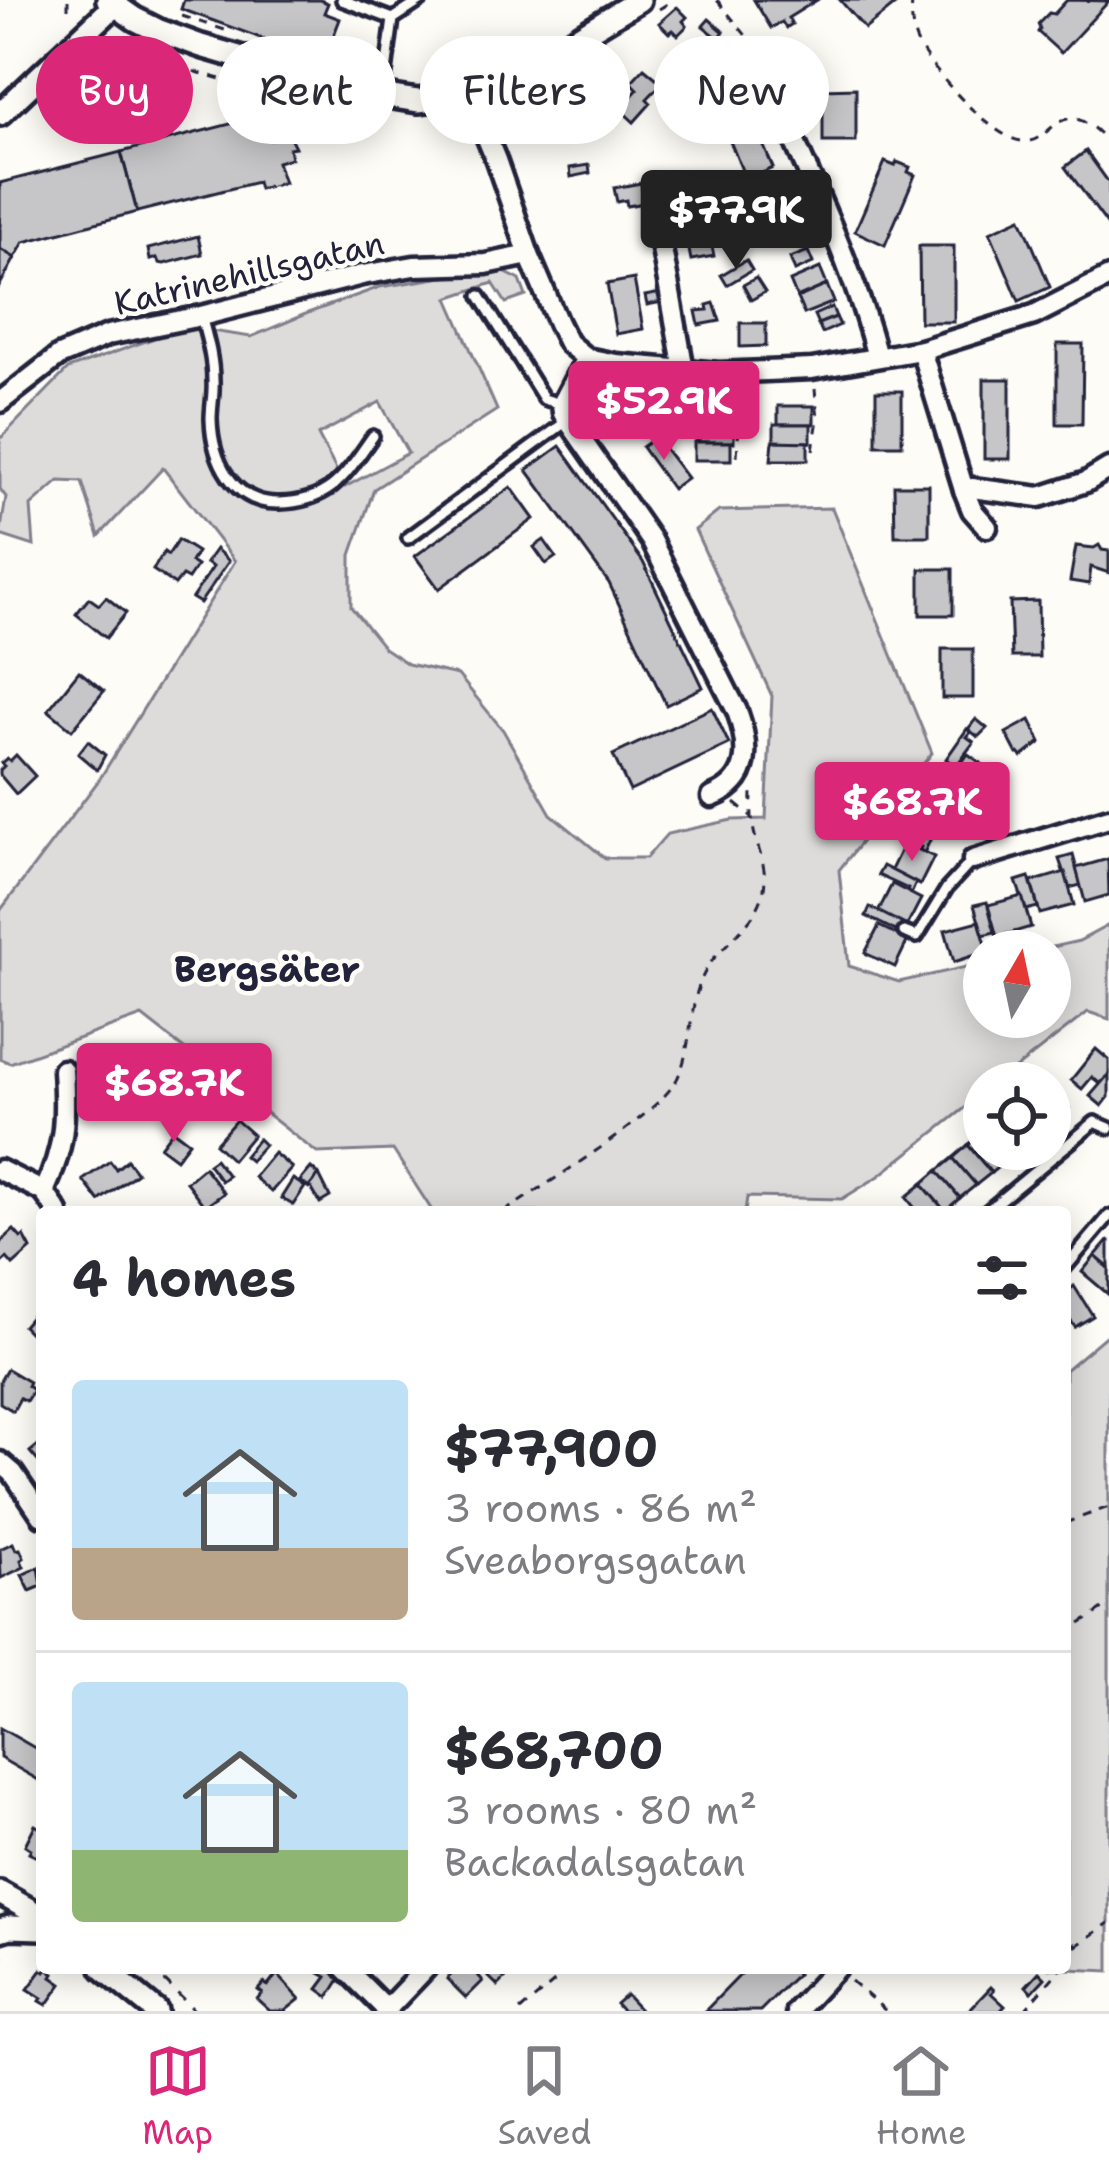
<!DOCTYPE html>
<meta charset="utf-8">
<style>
:root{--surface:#fff;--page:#f7f7f7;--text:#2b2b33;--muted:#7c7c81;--line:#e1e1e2;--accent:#db2777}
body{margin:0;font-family:"Shantell Sans",sans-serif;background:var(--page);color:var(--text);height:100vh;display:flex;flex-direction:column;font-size:45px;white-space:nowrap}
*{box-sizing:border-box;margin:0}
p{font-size:39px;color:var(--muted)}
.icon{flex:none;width:66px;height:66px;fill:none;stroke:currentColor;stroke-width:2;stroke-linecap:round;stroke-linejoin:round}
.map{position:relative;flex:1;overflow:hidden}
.side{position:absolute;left:36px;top:1206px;width:1035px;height:768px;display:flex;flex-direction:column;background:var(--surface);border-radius:12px;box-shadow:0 6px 30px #0003}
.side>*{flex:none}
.banner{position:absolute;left:36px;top:36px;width:1038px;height:108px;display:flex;gap:24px}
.needle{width:78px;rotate:9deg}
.fabs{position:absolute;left:963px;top:930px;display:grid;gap:24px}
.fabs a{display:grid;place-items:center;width:108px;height:108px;border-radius:50%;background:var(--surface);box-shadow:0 6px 30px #0003;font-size:60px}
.price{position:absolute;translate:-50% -102px;padding:0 27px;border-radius:12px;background:var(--accent);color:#fff;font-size:39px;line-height:78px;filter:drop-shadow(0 3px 6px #0008)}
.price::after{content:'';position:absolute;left:50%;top:72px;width:36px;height:27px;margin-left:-18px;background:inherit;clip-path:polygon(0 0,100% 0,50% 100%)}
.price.current{background:#222;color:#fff}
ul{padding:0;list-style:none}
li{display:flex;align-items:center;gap:36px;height:300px;padding:0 36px}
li+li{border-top:3px solid var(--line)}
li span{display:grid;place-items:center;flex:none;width:336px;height:240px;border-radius:12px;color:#555}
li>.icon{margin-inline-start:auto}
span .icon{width:144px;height:144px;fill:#fffc;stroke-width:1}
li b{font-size:51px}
h2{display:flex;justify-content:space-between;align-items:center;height:144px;padding:0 36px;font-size:51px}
.tag{padding:0 42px;border-radius:54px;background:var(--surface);box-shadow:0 6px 30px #0003;font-size:42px;line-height:108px}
.tag.current{background:var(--accent);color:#fff}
.tabs{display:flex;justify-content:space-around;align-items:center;height:168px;border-top:3px solid var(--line);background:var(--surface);font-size:33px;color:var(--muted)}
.tabs a{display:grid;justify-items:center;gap:6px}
.tabs .current{color:var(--accent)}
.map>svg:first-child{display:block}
</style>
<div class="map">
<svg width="1109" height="2011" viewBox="0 0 1109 2011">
<rect width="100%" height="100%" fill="#fdfcf7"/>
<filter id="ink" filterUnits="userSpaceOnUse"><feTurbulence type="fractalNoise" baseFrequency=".00833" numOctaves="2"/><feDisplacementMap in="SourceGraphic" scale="24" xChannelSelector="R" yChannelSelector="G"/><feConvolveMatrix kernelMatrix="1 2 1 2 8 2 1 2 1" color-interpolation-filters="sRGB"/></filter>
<g filter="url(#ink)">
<g fill="#dddcdb" stroke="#807f8b" stroke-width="3" fill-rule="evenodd">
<path d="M475,272H504L520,280L526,296L506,303L493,283L448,298L497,410L374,489L351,555V607L384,648L408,664L458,675L503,730L551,814L605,858H646L667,834L732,820L766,819L772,696L695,530L719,511L832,508L932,753L839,870L849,966L899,982L984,963V1017H1050V951H1035L1079,941L1109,925V1019L1088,1012L997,1083H984V1093L879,1176L842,1199L747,1197L745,1212H433L393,1150L317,1153L142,1016L10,1063L0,1059V911L99,780L235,561L163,468L99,536L82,482L59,481L31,506L34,546L0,535L6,497L0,489V439L68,369L185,327L251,337L308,313L380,287ZM380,402L408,453L345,487L318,435Z"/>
<path d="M1109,1333V1971L1048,1968H1065V1370Z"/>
</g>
<g fill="#c6c6c8" stroke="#22223b" stroke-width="3">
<path d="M184,0H320L328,3L324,13L340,19L324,61L181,9Z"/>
<path d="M754,0H817L788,18L792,24L786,28L782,22L771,28Z"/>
<path d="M840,0H891L895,5L865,29Z"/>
<path d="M1067,0L1109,1L1061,53L1038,32L1040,29L1038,24L1049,13L1054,14Z"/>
<path d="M677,7L687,17L683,21L687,26L678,35L673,30L669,33L659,23Z"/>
<path d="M709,19L724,32L718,38L703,26Z"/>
<path d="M644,68L662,83L647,99L651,103L634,122L620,109L638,89L631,82Z"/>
<path d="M856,88V142H823V89Z"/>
<path d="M265,115L271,140L289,135L295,147L289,148L291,158L277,162L284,183L259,189L257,182L137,212L121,152Z"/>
<path d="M757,130L773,168L746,180L730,141Z"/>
<path d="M1086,151L1109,183V227L1065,167Z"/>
<path d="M121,152L137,212L24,242L15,258L0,249V183Z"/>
<path d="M885,162L895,166L897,162L910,167L908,172L915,175L885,245L855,231Z"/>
<path d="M589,165L590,173L571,177L570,168Z"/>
<path d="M641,183L644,203L627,206L626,200L617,202L614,188Z"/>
<path d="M773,200L778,209L781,207L788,225L775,233L771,227L761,233L753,220L763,214L760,208Z"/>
<path d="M1021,218L1050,287L1019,301L990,232Z"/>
<path d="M709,231L714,256L691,260L686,235Z"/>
<path d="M198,236L202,254L164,264L159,263L157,258L150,260L148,249Z"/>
<path d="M919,246H954V322H920Z"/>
<path d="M0,249L15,258L0,285Z"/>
<path d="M808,251L813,263L795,271L790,258Z"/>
<path d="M746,260L752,270L727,285L721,275Z"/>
<path d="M820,268L827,285L797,298L790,281Z"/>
<path d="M756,278L765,292L751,300L743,285Z"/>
<path d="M634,279L643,329L616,334L607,284Z"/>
<path d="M827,285L834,302L804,314L797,298Z"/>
<path d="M661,293L662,302L647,305L645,296Z"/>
<path d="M714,303L720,321L699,325L696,311L708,310L707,305Z"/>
<path d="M832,307L836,317L818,324L814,315Z"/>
<path d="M836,317L840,325L822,333L818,324Z"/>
<path d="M740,323H766V346L740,347Z"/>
<path d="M1057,344H1083L1082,424H1057Z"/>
<rect x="984" y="379" width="26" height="80"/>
<rect x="876" y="391" width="26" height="54"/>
<rect x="778" y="406" width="36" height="18"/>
<path d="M700,407H737V425L700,424Z"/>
<path d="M697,424L734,425V442H697Z"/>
<rect x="774" y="424" width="37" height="18"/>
<path d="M656,437L687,478L672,489L642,447Z"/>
<path d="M773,441L811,442H808V460H771Z"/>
<rect x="694" y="442" width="37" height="18"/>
<path d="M560,446L643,562L703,687L666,705L609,583L527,470Z"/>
<path d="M894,485H929V536H895Z"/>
<path d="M511,487L534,519L439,589L415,556Z"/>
<path d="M178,540L197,552L191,562L197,566L188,579L182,576L175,585L153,570L164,552L168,555Z"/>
<path d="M544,540L556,557L546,564L534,547Z"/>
<path d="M1099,545L1102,550L1109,551V573L1091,567L1089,584L1070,581L1076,546L1094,548Z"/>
<path d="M216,549L229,561L200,603L192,598L213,567L206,563Z"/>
<rect x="920" y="569" width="33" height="46"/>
<path d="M106,597L126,613L106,638L76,614L89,598L99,605Z"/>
<path d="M1038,601L1039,657H1012L1010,602Z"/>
<rect x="942" y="649" width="31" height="49"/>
<path d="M79,671L104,691L72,730L48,710Z"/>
<path d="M712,708L729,744L630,791L613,755Z"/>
<path d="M976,719L987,728L978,737L968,729Z"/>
<path d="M1030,720L1041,742L1022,757L1019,753L1017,754L1006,733Z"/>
<path d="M967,729L971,732L967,737L974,742L956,766L946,759Z"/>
<path d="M88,741L105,755L97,770L78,754Z"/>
<path d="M968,754L985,766L975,780L958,768Z"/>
<path d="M16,755L35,776L16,794L0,775V770L4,766L1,763L7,758L10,761Z"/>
<path d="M898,818L933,834L924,853L920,850L921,847L891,834Z"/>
<path d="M904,843L934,857L920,885L891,870Z"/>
<path d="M1073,855L1081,885L1069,888L1059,859Z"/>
<path d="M1108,859L1109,895L1085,902L1076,868Z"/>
<path d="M883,866L916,883L911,894L907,892L908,889L878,875Z"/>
<path d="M1065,872L1074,905L1040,914L1031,882Z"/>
<path d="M1029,877L1038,907L1026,910L1016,881Z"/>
<path d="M892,884L921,899L907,926L878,912Z"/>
<path d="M1022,896L1031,927L997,937L988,905Z"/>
<path d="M987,902L995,932L983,935L974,905Z"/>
<path d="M870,907L903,924L898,935L895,934L896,931L866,916Z"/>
<path d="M979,921L988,951L954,962L945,930Z"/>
<path d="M879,926L908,940L895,967L865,953Z"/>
<path d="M1096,1049L1109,1060V1074L1100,1084L1092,1077L1082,1089L1071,1080Z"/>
<path d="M117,1068L122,1095L98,1099L93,1072Z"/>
<path d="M1109,1074V1097L1102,1106L1090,1096Z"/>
<path d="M1050,1087L1069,1108L1053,1121L1050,1118Z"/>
<path d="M236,1120L253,1135L232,1160L215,1144Z"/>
<path d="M173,1130L189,1142L176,1159L160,1147Z"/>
<path d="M984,1132V1149H997L1007,1160L991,1173L968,1145Z"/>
<path d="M258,1139L264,1145L250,1161L244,1156Z"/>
<path d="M968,1145L991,1173L976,1185L953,1158Z"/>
<path d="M274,1153L292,1168L271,1192L254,1177Z"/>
<path d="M953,1158L976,1185L960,1198L937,1171Z"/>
<path d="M215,1159L228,1176L221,1181L208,1164Z"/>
<path d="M127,1160L137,1173L99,1201L83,1180L110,1161L116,1169Z"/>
<path d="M204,1167L224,1193L205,1207L186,1182Z"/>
<path d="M311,1168L319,1175L309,1188L300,1181Z"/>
<path d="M937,1171L960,1198L945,1211L922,1184Z"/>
<path d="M319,1175L330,1197L320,1203L310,1186Z"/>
<path d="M293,1179L305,1187L293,1205L281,1198Z"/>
<path d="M922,1184L945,1211L943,1212H918L906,1197Z"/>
<path d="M14,1230L21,1238L24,1236L31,1249L13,1265L7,1258L0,1264V1243Z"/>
<path d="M1108,1241H1109V1268L1095,1256Z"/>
<path d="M1095,1256L1109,1268V1295L1082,1272Z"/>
<path d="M1074,1286L1093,1316L1075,1327L1065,1312V1294Z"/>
<path d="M34,1313L42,1321L31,1334L23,1326Z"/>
<path d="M7,1369L29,1382L27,1386L33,1390L26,1401L20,1398L13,1411L0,1403V1381Z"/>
<path d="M42,1442V1466L30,1452Z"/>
<path d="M13,1543L16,1550L20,1549L24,1558L21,1560L24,1567L1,1578L0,1549Z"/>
<path d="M39,1567L42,1586L30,1591L22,1575Z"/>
<path d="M0,1728L42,1752V1782L0,1758Z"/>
<path d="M35,1825L42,1829V1854L39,1853L37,1857L29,1853L31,1849L25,1845Z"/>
<path d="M311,1968H331L342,1976L329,1997L318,1989L327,1977Z"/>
<path d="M458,1968H472L483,1981L466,1998L447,1979Z"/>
<path d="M494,1968L505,1979L498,1986L487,1975Z"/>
<path d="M747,1968H791L797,1974L760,2011H705Z"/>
<path d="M47,1969L54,1974L52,1977L62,1984L47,2005L40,2001L42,1998L28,1989L42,1970L45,1972Z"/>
<path d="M1039,1972L1045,1978L1032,1992L1026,1986Z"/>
<path d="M277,1974L300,1999L285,2011H270L257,1999L262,1993L258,1990L264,1983L268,1986Z"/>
<path d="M991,1987L994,1990L991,1993L1005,2006L1002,2009L1003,2011H973L970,2009Z"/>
<path d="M626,1995L641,2011H622L616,2004Z"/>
</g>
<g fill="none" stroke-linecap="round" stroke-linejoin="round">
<defs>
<g id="service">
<path d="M342,0L393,19"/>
<path d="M383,95L393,19L422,0"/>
<path d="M480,296L544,399L560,404"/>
<path d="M201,316C207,338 213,358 213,381C214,393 211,406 211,419C212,460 233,504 279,503C332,502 346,474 373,436"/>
<path d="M408,538L567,421"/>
<path d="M904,932L917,937L947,888L972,861"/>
<path d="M986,1212L1095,1122L1109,1128"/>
<path d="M1065,1268L1109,1216"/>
</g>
<g id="minor">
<path d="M469,95L496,160L529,255L558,323L568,343L586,358L616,364L719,373L812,369L921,350L1034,315L1109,277"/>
<path d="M775,96C811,182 854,267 877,357"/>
<path d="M658,227L684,370"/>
<path d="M921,350L964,490L972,510L987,527"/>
<path d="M586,358L562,404L563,413L651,540L737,711C750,747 752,781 712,797"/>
<path d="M0,402L59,356L108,335L201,316L362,275L414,266L486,264L529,255"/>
<path d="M964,490L972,488L1040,497L1086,482L1109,468"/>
<path d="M973,860L1109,818"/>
<path d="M0,1170L44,1192L58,1212"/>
<path d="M44,1192C65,1146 66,1120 63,1070"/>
<path d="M0,1462L13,1473L42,1516"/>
<path d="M345,1968L386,2009"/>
<path d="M385,2011L426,1968"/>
<path d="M796,2011L836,1968"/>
</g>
<g id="tertiary">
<path d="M108,0L135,19L157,30L201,46L356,91L418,101L469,95L506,81L639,0"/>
<path d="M0,114L114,6"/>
<path d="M0,1893L30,1910L42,1924"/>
<path d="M0,1930L10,1927L42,1928"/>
<path d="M103,1968L156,2011"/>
</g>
</defs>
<use href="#service" stroke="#22223b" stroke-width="18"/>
<use href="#minor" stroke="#22223b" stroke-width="27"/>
<use href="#tertiary" stroke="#22223b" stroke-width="30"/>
<g stroke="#22223b" stroke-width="3" stroke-dasharray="9 9" stroke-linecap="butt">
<path d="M68,0V9L75,11"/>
<path d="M717,0L748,38L767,79"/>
<path d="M912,0C911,15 911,33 919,46C934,72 991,137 1021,141C1054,147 1057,86 1109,143"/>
<path d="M659,9L674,0"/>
<path d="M182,16L228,31"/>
<path d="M110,40C130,56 158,61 182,68C223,80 264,91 306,99"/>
<path d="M84,65L101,52L118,48"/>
<path d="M448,117L463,130"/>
<path d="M599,430L595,407L601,381"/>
<path d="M813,450L818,419L815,389"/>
<path d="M737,456L741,393"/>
<path d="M735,803L751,816"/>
<path d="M504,1212C542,1186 662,1114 678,1077C694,1043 687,1004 706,970C722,942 759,923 764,889C768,867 756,847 753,826C751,814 752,801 752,789"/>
<path d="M1065,1523L1109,1507"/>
<path d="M1065,1634L1109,1605"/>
<path d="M1065,1927L1076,1946"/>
<path d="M1065,1962L1076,1946L1109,1923"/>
<path d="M0,1963L6,1948"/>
<path d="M152,1968L195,2011"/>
<path d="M851,1981L886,2011"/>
<path d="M520,2011L571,1968"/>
<path d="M1024,2011L1061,1968"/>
</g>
<use href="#service" stroke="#fdfcf7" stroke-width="9"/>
<use href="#minor" stroke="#fdfcf7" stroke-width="18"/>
<use href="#tertiary" stroke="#fdfcf7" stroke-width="21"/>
</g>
</g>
<g text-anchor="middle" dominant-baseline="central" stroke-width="9" stroke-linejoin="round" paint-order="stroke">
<g font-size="33" fill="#22223b" stroke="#fdfcf7">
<text transform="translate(249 273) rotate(-13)">Katrinehillsgatan</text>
</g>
<g font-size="36" font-weight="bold" fill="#22223b" stroke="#fdfcf7">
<text x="267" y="969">Bergsäter</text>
</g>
</g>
</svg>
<div class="fabs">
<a><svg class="needle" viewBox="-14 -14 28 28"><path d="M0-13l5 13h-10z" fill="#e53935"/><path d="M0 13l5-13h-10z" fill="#7c7c81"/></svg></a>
<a><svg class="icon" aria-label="locate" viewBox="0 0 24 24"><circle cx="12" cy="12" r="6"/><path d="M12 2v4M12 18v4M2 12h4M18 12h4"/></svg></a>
</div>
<b class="price current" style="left:736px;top:272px">$77.9K</b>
<b class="price" style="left:664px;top:463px">$52.9K</b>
<b class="price" style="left:912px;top:864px">$68.7K</b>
<b class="price" style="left:174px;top:1145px">$68.7K</b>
<div class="banner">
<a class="tag current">Buy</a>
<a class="tag">Rent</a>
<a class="tag">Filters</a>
<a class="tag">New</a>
</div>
<section class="side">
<h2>4 homes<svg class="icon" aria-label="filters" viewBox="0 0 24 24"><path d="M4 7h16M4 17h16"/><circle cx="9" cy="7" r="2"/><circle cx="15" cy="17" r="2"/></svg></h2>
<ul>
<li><span style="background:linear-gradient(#bfe0f5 70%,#b9a48a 0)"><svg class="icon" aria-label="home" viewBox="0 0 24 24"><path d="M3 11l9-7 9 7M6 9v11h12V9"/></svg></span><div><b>$77,900</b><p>3 rooms · 86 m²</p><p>Sveaborgsgatan</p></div></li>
<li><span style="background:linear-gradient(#bfe0f5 70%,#8fb573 0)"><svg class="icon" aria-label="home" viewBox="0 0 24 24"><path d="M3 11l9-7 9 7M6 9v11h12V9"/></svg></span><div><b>$68,700</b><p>3 rooms · 80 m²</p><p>Backadalsgatan</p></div></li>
</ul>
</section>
</div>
<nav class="tabs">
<a class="current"><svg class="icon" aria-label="map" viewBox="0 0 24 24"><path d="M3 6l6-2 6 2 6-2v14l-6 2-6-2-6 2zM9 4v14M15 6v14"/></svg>Map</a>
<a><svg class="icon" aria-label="saved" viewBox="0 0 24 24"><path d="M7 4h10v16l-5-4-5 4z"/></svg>Saved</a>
<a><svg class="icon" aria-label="home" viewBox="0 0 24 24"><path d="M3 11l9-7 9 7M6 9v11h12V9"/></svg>Home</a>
</nav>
